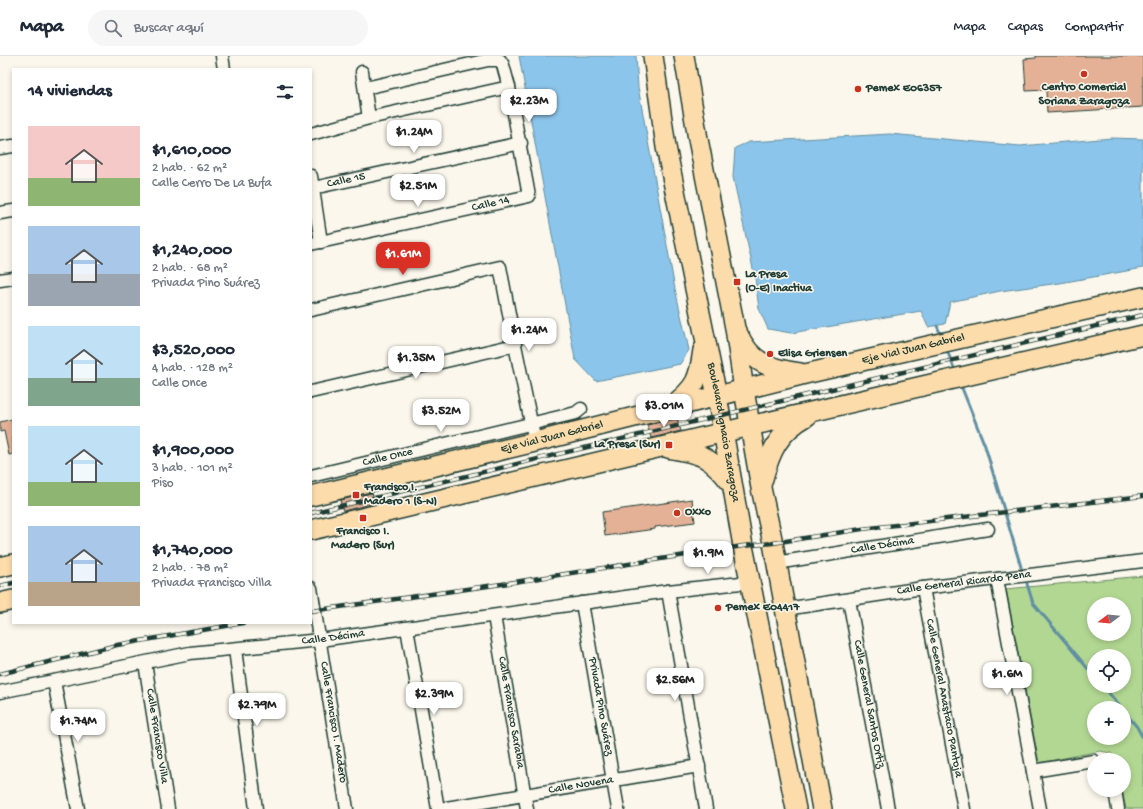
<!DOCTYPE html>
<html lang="es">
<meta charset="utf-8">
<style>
:root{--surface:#fff;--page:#f6f6f7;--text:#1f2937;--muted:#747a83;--line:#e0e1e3;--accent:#d93025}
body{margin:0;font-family:"Gochi Hand",sans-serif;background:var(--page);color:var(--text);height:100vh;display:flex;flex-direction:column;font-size:15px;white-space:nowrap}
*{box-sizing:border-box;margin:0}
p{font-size:13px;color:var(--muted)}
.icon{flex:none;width:22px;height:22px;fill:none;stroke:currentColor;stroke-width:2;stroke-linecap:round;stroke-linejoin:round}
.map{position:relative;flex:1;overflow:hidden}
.side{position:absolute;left:12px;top:12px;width:300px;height:556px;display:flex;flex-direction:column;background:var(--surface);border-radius:0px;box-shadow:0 2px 6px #0003}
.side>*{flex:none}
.needle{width:26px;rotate:254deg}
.tools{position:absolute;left:1087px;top:541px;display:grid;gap:8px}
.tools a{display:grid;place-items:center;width:44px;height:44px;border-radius:50%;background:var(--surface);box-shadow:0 2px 6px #0003;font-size:20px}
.price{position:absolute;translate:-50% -34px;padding:0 9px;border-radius:8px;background:#fff;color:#222;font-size:13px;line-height:26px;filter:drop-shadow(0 1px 2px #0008)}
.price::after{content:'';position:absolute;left:50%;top:24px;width:12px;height:9px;margin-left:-6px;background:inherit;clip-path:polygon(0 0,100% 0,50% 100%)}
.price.selected{background:var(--accent);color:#fff}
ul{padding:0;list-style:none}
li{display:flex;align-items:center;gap:12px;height:100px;padding:0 16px}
li span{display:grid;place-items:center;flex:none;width:112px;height:80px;border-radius:0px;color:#555}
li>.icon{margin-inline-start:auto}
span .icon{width:48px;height:48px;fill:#fffc;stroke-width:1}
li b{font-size:17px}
h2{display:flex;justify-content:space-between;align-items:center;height:48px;padding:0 16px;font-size:17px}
header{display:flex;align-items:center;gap:24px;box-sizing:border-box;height:56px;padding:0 20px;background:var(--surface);border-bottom:1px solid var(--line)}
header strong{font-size:19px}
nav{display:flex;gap:22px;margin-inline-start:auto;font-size:14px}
.search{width:280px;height:36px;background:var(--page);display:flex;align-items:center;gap:10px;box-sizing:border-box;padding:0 14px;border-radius:22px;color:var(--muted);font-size:15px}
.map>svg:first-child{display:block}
</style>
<header>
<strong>Mapa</strong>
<div class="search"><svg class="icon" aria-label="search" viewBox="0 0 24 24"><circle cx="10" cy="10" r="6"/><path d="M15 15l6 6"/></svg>Buscar aquí</div>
<nav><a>Mapa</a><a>Capas</a><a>Compartir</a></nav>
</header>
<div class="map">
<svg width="1143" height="753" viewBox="0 0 1143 753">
<rect width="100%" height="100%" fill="#fbf7ec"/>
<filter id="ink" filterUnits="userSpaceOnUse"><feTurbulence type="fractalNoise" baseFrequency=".025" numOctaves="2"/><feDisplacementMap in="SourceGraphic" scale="8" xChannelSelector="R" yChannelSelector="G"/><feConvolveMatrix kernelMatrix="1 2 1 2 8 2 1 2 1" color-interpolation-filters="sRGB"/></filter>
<g filter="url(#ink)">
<path fill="#b2d792" stroke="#688a63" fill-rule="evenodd" d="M1143,520V753H1126L1122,734H1124V704H1115L1111,697L1100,695L1039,707L1006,533ZM1094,548H1124V578H1094ZM1094,600H1124V630H1094ZM1094,652H1124V682H1094Z"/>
<g fill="#8cc5eb" stroke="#608fa2">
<path d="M519,0H636L638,31L675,233L689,294L680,308L596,325L575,303Z"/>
<path d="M890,78L1020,90L1112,82L1143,83V212L1060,227L1000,235L950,246L945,268L928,271L921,255L791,277L768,273L759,253L755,222L733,121L735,92L749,86Z"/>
</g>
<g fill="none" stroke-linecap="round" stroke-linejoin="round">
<g stroke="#608fa2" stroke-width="3">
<path d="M937,270L942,281"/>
<path d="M946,292L956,317"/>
<path d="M960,327L985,390L1021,511"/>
<path d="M1027,528L1033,547L1094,620"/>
<path d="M1103,630L1121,652"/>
<path d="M1124,655L1137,671L1143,682"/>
</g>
</g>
<g fill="#e4b197" stroke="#1f3d34">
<path d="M1036,0H1143V51L1047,57L1046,34L1026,35L1024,3L1036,2Z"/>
<path d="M677,362L681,375L651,382L647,369Z"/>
<path d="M13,363V398L9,399L4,375L0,376V366Z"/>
<path d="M372,437L375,447L343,455L340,444Z"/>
<path d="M692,443L695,466L655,471V473L605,480L602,456Z"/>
</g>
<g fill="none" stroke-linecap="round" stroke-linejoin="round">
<defs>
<g id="minor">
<path d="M222,0L224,13"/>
<path d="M362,16L369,62"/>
<path d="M311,78L369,62L509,31"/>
<path d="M0,92L13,90"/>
<path d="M311,120L321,186"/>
<path id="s1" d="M313,132L521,87"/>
<path d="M0,157L13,155"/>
<path id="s2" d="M311,188L529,140L509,31L503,9L500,4H488L365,32"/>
<path d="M0,224L13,222"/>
<path d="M311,254L500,211L515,289L535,386"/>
<path d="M311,336L515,289"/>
<path id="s3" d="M311,420L576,357L581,353"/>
<path id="s4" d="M776,507L988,473"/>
<path d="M997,523L1040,753"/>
<path id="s5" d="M311,532L347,753"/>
<path id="s6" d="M923,532L964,753"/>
<path d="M668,535L706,753"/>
<path id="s7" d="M849,544L888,753"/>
<path id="s8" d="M582,547L618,753"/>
<path id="s9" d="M785,553L923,532L1143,505"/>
<path id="s10" d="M494,560L527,753"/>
<path d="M407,572L438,753"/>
<path d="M235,593L256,753"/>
<path id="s11" d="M145,607L168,753"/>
<path d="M54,625L78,753"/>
<path id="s12" d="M0,636L190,597L320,584L668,535L750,526"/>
<path d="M1033,715L1094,705"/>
<path d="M1115,734L1118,753"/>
<path id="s13" d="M440,753L699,710"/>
</g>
<g id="primary">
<path id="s14" d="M653,0L666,91L717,340L743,490L796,753"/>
<path d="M684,0L698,83L735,272L744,334L761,432L773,487L822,753"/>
<path d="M738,278C751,307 770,313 800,317"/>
<path d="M672,350C696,331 699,324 703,294"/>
<path d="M668,392C701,397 711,401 731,427"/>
<path d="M762,426C770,396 778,376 807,360"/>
<path id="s15" d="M311,440L535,386L805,318L1143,241"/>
<path d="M311,474L750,370L1143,279"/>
<path d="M0,511L13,508"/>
<path d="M0,547L13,544"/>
</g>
</defs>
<use href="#minor" stroke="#1f3d34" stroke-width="15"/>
<use href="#primary" stroke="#1f3d34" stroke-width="22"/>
<use href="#minor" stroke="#fbf7ec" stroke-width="12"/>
<use href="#primary" stroke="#fddcac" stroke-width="19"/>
<defs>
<g id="rail">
<path d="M311,457L1143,259"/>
<path d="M0,530L13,527"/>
<path d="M311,555L502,528L743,490L773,487L862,473L1143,440"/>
<path d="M0,618L117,589L243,567"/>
</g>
</defs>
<use href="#rail" stroke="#1f3d34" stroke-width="4.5"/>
<use href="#rail" stroke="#fbf7ec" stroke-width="3" stroke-dasharray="9" stroke-linecap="butt"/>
</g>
</g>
<g fill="#c8321e" stroke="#fbf7ec" stroke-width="1.5">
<circle cx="1084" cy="18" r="4"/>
<circle cx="858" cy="33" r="4"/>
<rect x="733" y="222" width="8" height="8" rx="2"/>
<circle cx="770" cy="298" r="4"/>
<rect x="665" y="385" width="8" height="8" rx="2"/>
<rect x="352" y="435" width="8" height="8" rx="2"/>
<circle cx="677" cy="457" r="4"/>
<rect x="359" y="458" width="8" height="8" rx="2"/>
<circle cx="718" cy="552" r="4"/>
</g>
<g text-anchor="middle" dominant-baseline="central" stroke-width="3" stroke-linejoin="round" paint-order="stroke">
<g font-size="12" font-weight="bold" fill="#1f3d34" stroke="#fbf7ec" text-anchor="start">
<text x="1084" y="32" text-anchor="middle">Centro Comercial<tspan x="1084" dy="14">Soriana Zaragoza</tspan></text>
<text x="866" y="33">Pemex E06357</text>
<text x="745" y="219">La Presa<tspan x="745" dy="14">(O-E) Inactiva</tspan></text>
<text x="778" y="298">Elisa Griensen</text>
<text x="661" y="389" text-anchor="end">La Presa (Sur)</text>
<text x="364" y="432">Francisco I.<tspan x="364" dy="14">Madero 1 (S-N)</tspan></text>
<text x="685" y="457">Oxxo</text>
<text x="363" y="476" text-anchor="middle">Francisco I.<tspan x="363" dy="14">Madero (Sur)</tspan></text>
<text x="726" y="552">Pemex E04417</text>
</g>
<g font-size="12" fill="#1f3d34" stroke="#fbf7ec">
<text stroke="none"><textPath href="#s1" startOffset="34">Calle 15</textPath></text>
<text stroke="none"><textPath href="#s2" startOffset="184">Calle 14</textPath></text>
<text stroke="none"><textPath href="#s15" startOffset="620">Eje Vial Juan Gabriel</textPath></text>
<text stroke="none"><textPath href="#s14" startOffset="383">Boulevard Ignacio Zaragoza</textPath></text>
<text stroke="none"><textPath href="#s15" startOffset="248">Eje Vial Juan Gabriel</textPath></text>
<text stroke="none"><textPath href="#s3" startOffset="79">Calle Once</textPath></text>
<text stroke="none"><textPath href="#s4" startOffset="108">Calle Décima</textPath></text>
<text stroke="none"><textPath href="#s9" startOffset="181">Calle General Ricardo Peña</textPath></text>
<text stroke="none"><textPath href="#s12" startOffset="338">Calle Décima</textPath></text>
<text stroke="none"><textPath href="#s6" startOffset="112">Calle General Anastacio Pantoja</textPath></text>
<text stroke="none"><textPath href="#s7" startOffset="106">Calle General Santos Ortiz</textPath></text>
<text stroke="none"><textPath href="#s8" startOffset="105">Privada Pino Suárez</textPath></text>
<text stroke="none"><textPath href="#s10" startOffset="98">Calle Francisco Sarabia</textPath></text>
<text stroke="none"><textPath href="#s5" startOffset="136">Calle Francisco I. Madero</textPath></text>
<text stroke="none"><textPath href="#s11" startOffset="74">Calle Francisco Villa</textPath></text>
<text stroke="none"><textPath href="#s13" startOffset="143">Calle Novena</textPath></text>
</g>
</g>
</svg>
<div class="tools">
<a><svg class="needle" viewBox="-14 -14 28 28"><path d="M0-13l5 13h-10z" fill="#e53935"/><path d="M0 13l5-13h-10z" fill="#747a83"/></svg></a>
<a><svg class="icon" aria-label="locate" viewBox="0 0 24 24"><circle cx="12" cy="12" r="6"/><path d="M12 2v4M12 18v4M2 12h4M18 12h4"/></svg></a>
<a>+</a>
<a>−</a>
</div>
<b class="price" style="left:529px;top:67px">$2.23M</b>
<b class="price" style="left:414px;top:98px">$1.24M</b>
<b class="price" style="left:418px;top:152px">$2.51M</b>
<b class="price selected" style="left:403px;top:220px">$1.61M</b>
<b class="price" style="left:529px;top:296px">$1.24M</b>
<b class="price" style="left:416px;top:324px">$1.35M</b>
<b class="price" style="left:664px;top:372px">$3.01M</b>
<b class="price" style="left:441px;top:377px">$3.52M</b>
<b class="price" style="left:708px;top:519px">$1.9M</b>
<b class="price" style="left:1007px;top:640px">$1.6M</b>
<b class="price" style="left:675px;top:646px">$2.56M</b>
<b class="price" style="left:434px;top:660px">$2.39M</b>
<b class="price" style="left:257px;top:671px">$2.79M</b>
<b class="price" style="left:78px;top:687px">$1.74M</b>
<section class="side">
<h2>14 viviendas<svg class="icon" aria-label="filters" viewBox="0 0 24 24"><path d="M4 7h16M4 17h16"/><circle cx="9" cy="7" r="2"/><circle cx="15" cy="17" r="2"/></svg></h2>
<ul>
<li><span style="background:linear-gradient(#f6c9c9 65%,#8fb573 0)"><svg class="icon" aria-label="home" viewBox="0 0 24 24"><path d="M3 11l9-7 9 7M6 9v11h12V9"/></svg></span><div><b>$1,610,000</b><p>2 hab. · 62 m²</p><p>Calle Cerro De La Bufa</p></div></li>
<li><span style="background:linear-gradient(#a9c7e8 60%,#9aa5b1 0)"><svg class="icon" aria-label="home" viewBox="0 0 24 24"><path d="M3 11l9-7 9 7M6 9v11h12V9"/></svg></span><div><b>$1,240,000</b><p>2 hab. · 68 m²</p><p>Privada Pino Suárez</p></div></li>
<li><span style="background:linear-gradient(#bfe0f5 65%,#7fa58c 0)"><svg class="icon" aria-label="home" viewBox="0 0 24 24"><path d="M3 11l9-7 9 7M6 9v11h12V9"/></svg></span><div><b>$3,520,000</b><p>4 hab. · 128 m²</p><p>Calle Once</p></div></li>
<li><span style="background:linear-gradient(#bfe0f5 70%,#8fb573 0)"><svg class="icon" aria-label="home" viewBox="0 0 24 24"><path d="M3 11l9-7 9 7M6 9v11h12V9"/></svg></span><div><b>$1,900,000</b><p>3 hab. · 101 m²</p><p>Piso</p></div></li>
<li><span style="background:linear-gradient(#a9c7e8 70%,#b9a48a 0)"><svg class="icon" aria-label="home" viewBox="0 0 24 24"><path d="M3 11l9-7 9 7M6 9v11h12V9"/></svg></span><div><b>$1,740,000</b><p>2 hab. · 78 m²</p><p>Privada Francisco Villa</p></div></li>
</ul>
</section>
</div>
